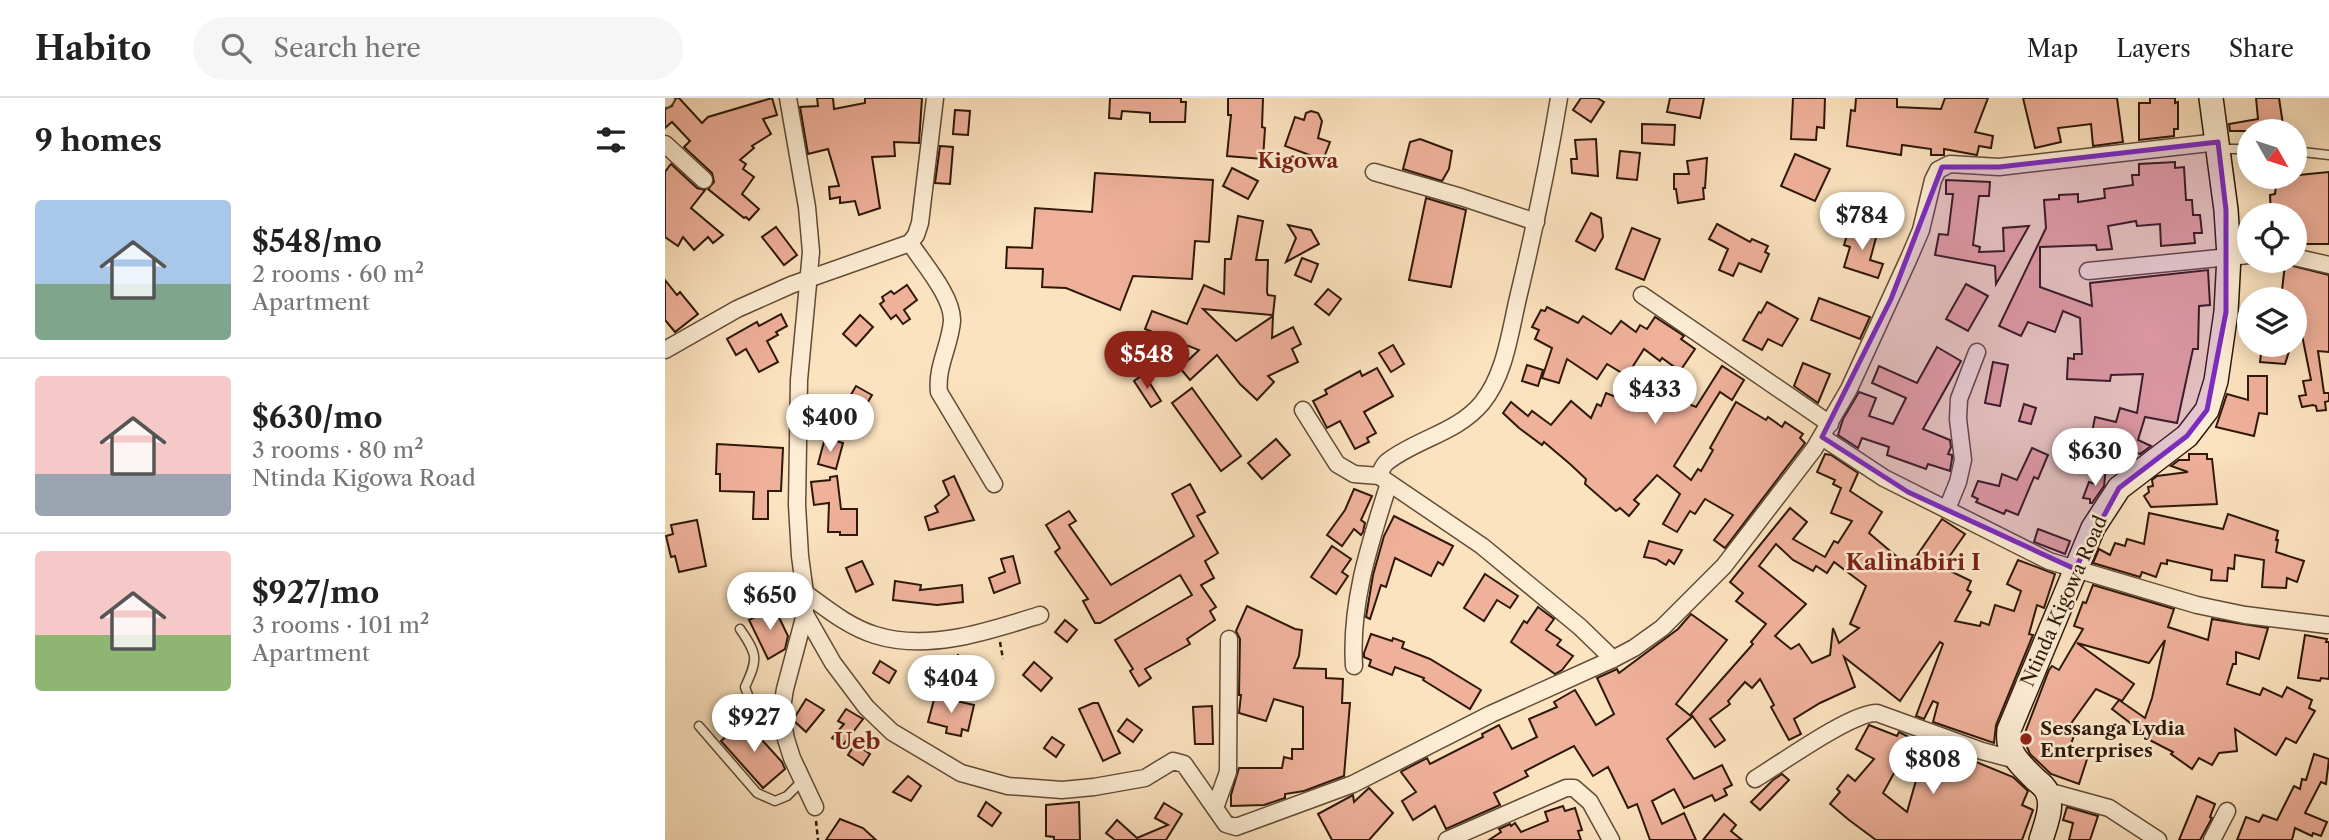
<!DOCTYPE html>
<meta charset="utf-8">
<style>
:root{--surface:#fff;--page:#f6f6f6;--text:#222;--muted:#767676;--line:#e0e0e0;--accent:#8f2418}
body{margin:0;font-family:"Libre Caslon Text",serif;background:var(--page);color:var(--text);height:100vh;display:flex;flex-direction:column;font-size:26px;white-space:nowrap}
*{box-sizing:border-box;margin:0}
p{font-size:23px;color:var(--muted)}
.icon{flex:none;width:38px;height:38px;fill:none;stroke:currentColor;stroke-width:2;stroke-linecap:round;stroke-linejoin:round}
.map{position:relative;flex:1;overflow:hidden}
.panel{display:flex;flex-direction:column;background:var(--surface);width:665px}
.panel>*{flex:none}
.needle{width:46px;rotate:129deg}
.controls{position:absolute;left:1572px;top:21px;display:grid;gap:14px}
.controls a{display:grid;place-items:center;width:70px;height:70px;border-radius:50%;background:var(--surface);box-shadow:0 4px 18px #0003;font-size:35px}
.price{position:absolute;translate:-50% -60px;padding:0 16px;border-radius:24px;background:#fff;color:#222;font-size:23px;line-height:46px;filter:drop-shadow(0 2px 4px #0008)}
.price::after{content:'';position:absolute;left:50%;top:42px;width:21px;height:16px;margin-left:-10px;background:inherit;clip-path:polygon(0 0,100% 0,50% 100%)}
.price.on{background:var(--accent);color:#fff}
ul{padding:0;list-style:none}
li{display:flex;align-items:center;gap:21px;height:175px;padding:0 35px}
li+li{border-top:2px solid var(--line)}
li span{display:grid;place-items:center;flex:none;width:196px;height:140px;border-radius:7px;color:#555}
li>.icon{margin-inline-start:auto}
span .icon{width:84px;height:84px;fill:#fffc;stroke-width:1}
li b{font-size:30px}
h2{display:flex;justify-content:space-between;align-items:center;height:84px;padding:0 35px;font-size:30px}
header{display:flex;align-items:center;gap:42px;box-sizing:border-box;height:98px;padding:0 35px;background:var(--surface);border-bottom:2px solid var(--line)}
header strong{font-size:33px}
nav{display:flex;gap:38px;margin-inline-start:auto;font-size:24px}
.search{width:490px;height:63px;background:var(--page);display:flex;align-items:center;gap:18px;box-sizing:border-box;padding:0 24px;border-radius:38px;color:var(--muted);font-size:26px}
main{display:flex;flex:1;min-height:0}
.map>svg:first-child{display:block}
</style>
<header>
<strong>Habito</strong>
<div class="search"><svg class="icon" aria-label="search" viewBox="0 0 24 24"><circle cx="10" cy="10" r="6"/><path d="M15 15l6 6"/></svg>Search here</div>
<nav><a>Map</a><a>Layers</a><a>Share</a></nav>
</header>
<main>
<section class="panel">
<h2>9 homes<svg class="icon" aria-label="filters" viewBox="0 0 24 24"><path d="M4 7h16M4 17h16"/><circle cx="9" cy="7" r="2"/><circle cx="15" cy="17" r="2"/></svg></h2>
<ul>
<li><span style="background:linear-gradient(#a9c7e8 60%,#7fa58c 0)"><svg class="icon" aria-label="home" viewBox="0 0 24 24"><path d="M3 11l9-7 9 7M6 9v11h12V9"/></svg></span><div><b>$548/mo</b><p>2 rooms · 60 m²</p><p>Apartment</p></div></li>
<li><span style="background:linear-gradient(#f6c9c9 70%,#9aa5b1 0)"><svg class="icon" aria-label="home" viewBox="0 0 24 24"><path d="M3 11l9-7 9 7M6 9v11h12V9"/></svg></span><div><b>$630/mo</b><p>3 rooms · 80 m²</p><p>Ntinda Kigowa Road</p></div></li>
<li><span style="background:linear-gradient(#f6c9c9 60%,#8fb573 0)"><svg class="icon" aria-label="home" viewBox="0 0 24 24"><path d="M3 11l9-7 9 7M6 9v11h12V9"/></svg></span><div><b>$927/mo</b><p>3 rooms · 101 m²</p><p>Apartment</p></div></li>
</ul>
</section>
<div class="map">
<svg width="1664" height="742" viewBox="0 0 1664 742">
<rect width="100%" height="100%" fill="#fce3bf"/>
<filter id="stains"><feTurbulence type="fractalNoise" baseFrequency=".00286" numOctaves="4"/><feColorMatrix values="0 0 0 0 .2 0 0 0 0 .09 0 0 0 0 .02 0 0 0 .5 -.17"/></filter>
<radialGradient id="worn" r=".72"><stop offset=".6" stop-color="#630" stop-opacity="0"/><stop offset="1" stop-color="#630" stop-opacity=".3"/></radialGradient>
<g fill="#f0b19b" stroke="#2e1809" stroke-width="2" fill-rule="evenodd">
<path d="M11,0H14L37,25L43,19L107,0L112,17L98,21L106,36L87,48L89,50L75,62L81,66L78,71L89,79L77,96L94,111L84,122L81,119L79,120L43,91L49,84L47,75L19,49L25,43L7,24L0,30V11L7,8Z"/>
<path d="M152,0H168L169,11L200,5V0H257L254,45L229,44L230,58L207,59L215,110L194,117L190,103L175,105V99L165,101L164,89L174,88L163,51L143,56L135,9L153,8Z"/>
<path d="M445,0H516V4H521L520,24H485V15L457,13L456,21L444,20Z"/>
<path d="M563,0H598L597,29L600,30L598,61L562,58L566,17H563Z"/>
<path d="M916,0H932L939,4L926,24L908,12Z"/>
<path d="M1005,0H1039L1035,20L1002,14Z"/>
<path d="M1128,0H1160L1159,30L1152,29L1151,42L1126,41Z"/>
<path d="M1191,0H1232V9L1276,11L1280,0H1323L1310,34L1328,38L1326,50L1314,48L1312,57L1279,51V57H1266V51L1237,47L1236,57L1182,48L1186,12L1190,13Z"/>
<path d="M1358,0H1452L1458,44L1428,48L1426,26L1393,30L1396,44L1370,50Z"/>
<path d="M1485,0H1510V5L1513,4V31H1509V38L1474,42V5H1485Z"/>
<path d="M1591,0H1614L1619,33H1565L1564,26L1593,21Z"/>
<path d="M290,12L305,13L303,37L288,36Z"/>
<path d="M646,13L653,15L657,23L653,40L665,44L658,62L620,48L630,19L639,22L641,15Z"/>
<path d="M977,26L1010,27L1009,47L977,45Z"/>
<path d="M755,41L787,53L784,71L777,83L738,71L745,44Z"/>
<path d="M931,41L933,78L907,75L906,61H912L910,42Z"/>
<path d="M275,48L288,49L285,86L270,85Z"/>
<path d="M955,53L975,55L972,82L952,80Z"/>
<path d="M1130,56L1165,71L1150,103L1116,88Z"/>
<path d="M1042,60L1040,90H1038L1039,101L1013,105L1011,91H1009V76H1024L1022,63Z"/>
<path d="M1510,64V70L1519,69L1521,102H1527L1528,117H1535L1537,135H1529L1530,145L1496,148L1495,126L1472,128L1471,123L1443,128L1447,151L1432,152L1431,147L1375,149V189L1427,208L1425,185L1543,172L1545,207L1534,208L1533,251H1528L1512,325L1480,319L1473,342L1486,348L1475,356L1470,354L1461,367L1442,358L1446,343L1426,340L1430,319L1451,324L1455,310L1472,315L1478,276L1446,277L1445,283L1402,281L1403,260L1409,261V256H1417L1415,220L1398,213L1390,234L1363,224L1356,238L1334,228L1381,130L1379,102L1394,101V97L1413,96V104L1440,100L1439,91L1468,87L1467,77H1474V66Z"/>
<path d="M6,66L32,90L40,92L26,110L58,137L48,145L43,139L29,152L18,139L13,148L0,139V74Z"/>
<path d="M567,70L593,83L583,101L558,88Z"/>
<path d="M1664,74V146H1629V117H1606L1605,97L1610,96L1612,79Z"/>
<path d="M430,75L548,82L544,144L530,143L527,181L468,178L455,212L401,190L377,189L378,171L341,170L342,149L367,150L370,110L427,114Z"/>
<path d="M1281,82L1325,84L1324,98H1314L1308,147L1315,149L1314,154L1339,153L1338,130L1364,128L1331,186L1330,168L1270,157L1274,136L1283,137L1288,96H1281Z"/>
<path d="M761,100L801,112L786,189L744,182Z"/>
<path d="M926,115L936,120L938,139L930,153L911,143Z"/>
<path d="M573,118L598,123L591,162H603L602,194L603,197L610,198L608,217L538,211L571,243L608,218L607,240L628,229L636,246L627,251L633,264L603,278L609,284L592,302L575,286L552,257L525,282L515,270L534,252L480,231L487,213L522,226L539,187L559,196L560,161H566Z"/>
<path d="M1052,126L1085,144L1087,141L1103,148L1100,154L1104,156L1096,174L1074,165L1068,178L1054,172L1063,151L1044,141Z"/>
<path d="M623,127L646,132L654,146L621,164L631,140Z"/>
<path d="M1185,128L1212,136L1205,162L1218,166L1213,180L1179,169L1185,149L1179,147Z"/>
<path d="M111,129L132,157L119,167L97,139Z"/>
<path d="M967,130L995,141L979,182L951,171Z"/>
<path d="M637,160L653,166L646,184L630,177Z"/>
<path d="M1620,166L1664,177V254L1653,253L1659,295H1664V303L1660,304L1661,312L1652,313L1651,308L1648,307L1637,309L1634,298L1641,297L1638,283L1646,282L1634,222L1632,229L1629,228V201H1616Z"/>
<path d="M0,182L12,197L15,194L33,216L10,234L0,222Z"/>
<path d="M1301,186L1323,198L1303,233L1281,221Z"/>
<path d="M242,187L252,202L239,212L245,221L238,226L231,217L226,221L215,206L219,203L217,199L226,193L229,196Z"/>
<path d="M663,191L676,201L664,217L650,206Z"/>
<path d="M1154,200L1205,219L1195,241L1146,222Z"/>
<path d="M1102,204L1133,221L1117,248L1103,241L1097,252L1078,242L1094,214L1096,215Z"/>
<path d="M882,209L913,225L918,218L946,236L956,223L971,234L975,227L982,231L990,219L1019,238L1016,241L1030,251L1015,273L997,260L995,263L979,251L963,276L975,285L987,289L990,285L1002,293L1000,296L1031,309L1057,268L1079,282L1067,302L1055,294L1009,368L1026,382L1033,371L1036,373L1048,352L1045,350L1071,304L1101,322L1103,319L1117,329L1120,324L1138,336L1135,340L1140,345L1060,450L1049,442L1068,417L1040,401L1030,416L1025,413L1012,434L998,426L1015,396L992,377L969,402L974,406L964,418L955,410L951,413L920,386L921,381L905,366L879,344L877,347L854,330L838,315L846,304L863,318L867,313L886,327L906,303L926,320L932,306L936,308L941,295L951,299L960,277L942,266L932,281L902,261L894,285L877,280L887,250L870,241L874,232L867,229L876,212L880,213Z"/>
<path d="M116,216L122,228L111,234L113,237L102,243L113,264L94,274L81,251L71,257L62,241L92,224L94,228Z"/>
<path d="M195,217L208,229L191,248L178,236Z"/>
<path d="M728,247L739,266L726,274L714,255Z"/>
<path d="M1597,247H1626L1620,266L1595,264Z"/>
<path d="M1272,249L1296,263L1258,331L1285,342L1286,349L1283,356L1287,357V361L1285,373L1263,366L1261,371L1222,357L1224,349L1197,340L1193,350L1173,337L1178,321L1194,294L1211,300L1204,318L1228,326L1241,300L1207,285L1214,268L1252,285Z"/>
<path d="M1328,264L1343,267L1335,308L1320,305Z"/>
<path d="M1138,265L1165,276L1153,305L1129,288Z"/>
<path d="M862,267L878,272L873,288L857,283Z"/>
<path d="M712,270L728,298L699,314L711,335L702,340L704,344L690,351L675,323L662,330L648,303L662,296L660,292L695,273L697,278Z"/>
<path d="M479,276L496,303L486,309L469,283Z"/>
<path d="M1583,278H1602V316L1594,315L1589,338L1551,329L1562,296L1583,302Z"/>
<path d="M191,288L207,297L193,321L177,312Z"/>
<path d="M527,290L576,358L556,373L507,305Z"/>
<path d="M1359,306L1371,310L1366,326L1354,323Z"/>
<path d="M160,340L178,345L171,371L153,366Z"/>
<path d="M611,341L625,357L597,381L583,365Z"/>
<path d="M52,346L118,350L116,393H103V421H88L89,394L55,393V376H51Z"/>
<path d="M1367,350L1383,357L1373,381L1369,379L1353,417L1341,412L1339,416L1311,404L1313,401L1307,398L1313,383L1334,388L1337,376L1352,382Z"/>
<path d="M1160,356L1166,357L1193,375L1185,393L1217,414L1204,435L1244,469L1277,421L1300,436L1277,469L1306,483L1302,492L1306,494L1290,523L1315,528L1316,524L1324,527L1330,507L1349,513L1356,493L1342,486L1353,462L1390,476L1379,510L1372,507L1364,536L1368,537L1331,627L1329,645L1268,624L1273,605L1268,603L1259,621L1251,618L1278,546L1275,544L1235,603L1179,559L1190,589L1155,605L1129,621L1136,636L1124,642L1106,609L1109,607L1095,581L1087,590L1080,584L1063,603L1065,606L1045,621L1060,642L1050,649L1026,616L1088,546L1086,544L1101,526L1071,503L1078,495L1065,484L1125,410L1142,424L1128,441L1160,459L1169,443L1173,445L1187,423L1166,415L1176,390L1168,386L1170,382L1152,374ZM1111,446L1128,462L1148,473L1151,468L1162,475L1169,464L1201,488L1185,526L1194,530L1174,545L1168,530L1165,557L1147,565L1134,546L1126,551L1110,538L1141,506L1094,468Z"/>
<path d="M1524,356H1542V361H1547L1552,406L1486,409L1479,398L1484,394L1483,389L1488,388L1487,382L1492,378L1523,374L1506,368L1514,362H1524Z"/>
<path d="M1441,369L1439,388L1427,405H1425V401L1418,400L1424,384L1430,386Z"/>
<path d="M172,378L176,411H192V437H175V434H163L164,405L149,407L146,384L165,382V379Z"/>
<path d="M289,378L309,422L264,432L260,419L273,414L270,408L284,397L278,383Z"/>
<path d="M525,386L540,414L532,418L553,455L540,463L549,480L536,487L551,509L545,513L550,522L522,541L525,546L480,571L486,580L474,588L465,573L468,571L450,542L527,497L515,477L435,525H430L418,503L423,501L390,454L395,450L381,427L404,413L411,423L404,427L446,487L529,438L507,396Z"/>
<path d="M689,391L707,398L696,422L700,425L698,434L696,437L689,431L677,448L662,437L680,412Z"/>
<path d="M1484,415L1558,431L1563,416L1613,433L1611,442H1613L1611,454L1639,463L1632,484L1622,480L1621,490L1597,489L1599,462L1570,457L1569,471L1563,470L1562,483L1546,482L1547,472L1502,462V466L1496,465L1491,479L1477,474L1475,479L1428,465L1434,451L1445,457L1450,445L1460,448L1462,441L1479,446Z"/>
<path d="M729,418L788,448L778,467L773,464L766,478L730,460L721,489L716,487L705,521L701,519L708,477L719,438Z"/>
<path d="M32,422L41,468L14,474L10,458L6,459L1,438L8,436L6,427Z"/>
<path d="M1373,431L1405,443L1400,456L1369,444Z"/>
<path d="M984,443L1017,452L1009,466L1004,462L1001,467L991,461L979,459Z"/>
<path d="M667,448L686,461L677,474L683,478L671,496L646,479Z"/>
<path d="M348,458L355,485L329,495L324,480L340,474L336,461Z"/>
<path d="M197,463L208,486L191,494L181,470Z"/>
<path d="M820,476L853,498L845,510L832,502L819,523L799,510Z"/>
<path d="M230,483L256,487L255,492L297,487L298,504L272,507L228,502Z"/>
<path d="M1428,487L1509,511L1503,529L1543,542L1547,521L1603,530L1594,561L1571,554V566H1568L1562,586L1595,597L1598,590L1617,599L1622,589L1647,602L1644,610L1650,613L1631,645L1621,640L1611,657L1570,631L1572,653L1554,655L1547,667L1534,660L1527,671L1506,656L1508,654L1475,637L1477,634L1447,611L1454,602L1480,620L1487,600L1500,542L1484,565L1412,545L1469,586L1457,603L1431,591L1405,627L1412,629L1405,649L1424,655L1414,686L1386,676L1365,656L1358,640L1384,572L1387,568L1394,572L1418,531L1409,528L1418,504L1421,505Z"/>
<path d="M582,508L630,531L637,532L634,558L629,570L661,571V580L678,581L677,605H685L679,678L639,693L620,696V700L599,707L566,708V697L574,670H617L619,659L627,661V651H638V609L609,601L601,623L574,615L576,597H574L575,541L571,533Z"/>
<path d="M109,509L123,538L120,551L103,561L84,522Z"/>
<path d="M873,509L889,521L881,532L896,542L892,547L908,558L897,572L890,576L846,544L859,523L862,525Z"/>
<path d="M1026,516L1062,542L1011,606L1027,619L1002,641L1029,681L1057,667L1067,687L1059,691L1062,697L1050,703L1047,697L1019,710L1009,691L987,703L997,726L1019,715L1031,742H985L972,706L963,710L943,669L928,678L909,648L860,673L863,678L829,695L835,707L781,731L770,708L748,722L737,703L751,694L736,674L737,673L762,660L765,666L818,639L817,636L834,627L847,651L872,639L864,621L892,609L889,604L910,592L931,627L949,616L932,580L952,571L954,575L1013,531Z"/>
<path d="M400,522L412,532L402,544L390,534Z"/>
<path d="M706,536L727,543L728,540L739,544L737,550L765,561L816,592L805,611L758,582L759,580L730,569L727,577L704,568L706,562L699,559V555Z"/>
<path d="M1640,537L1662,541L1661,544H1664V581L1656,580L1655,583L1633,580Z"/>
<path d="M293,557L307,567L297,580L284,569Z"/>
<path d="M215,563L231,573L224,585L208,575Z"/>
<path d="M369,564L387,580L376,593L358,577Z"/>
<path d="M270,598L309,607L303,633L297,631L296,638L281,635L282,629L263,624Z"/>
<path d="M141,601L159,612L141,634L128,622Z"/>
<path d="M428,605H433L455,655L438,663L414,611Z"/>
<path d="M547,608L548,646H530L528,609Z"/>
<path d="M181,611L198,621L178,647L167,640L179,626L173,623Z"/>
<path d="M462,621L477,632L468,644L453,633Z"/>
<path d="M79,622L117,664L120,671L98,690L56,643Z"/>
<path d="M1204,627L1232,638L1234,634L1248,641L1218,695L1242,714L1262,644L1348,679L1363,693L1357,707L1368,712L1357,742H1211L1184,722L1165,706L1175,694L1172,691L1183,677L1190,683L1209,661L1191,651Z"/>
<path d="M387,639L399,647L391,659L379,650Z"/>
<path d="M190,646L205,656L198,667L183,657Z"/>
<path d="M1649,656L1664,661L1661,686L1656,684L1640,715L1662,724L1656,738L1648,735L1647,738L1630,730L1627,742H1572L1581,719L1594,724L1598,717L1612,722L1629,688L1635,691L1637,681L1641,682Z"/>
<path d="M1117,676L1124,682L1095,712L1086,704L1108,682Z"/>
<path d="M243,678L256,688L246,703L228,694Z"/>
<path d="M704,690L728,715L704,742H667L653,716L688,697L689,704Z"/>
<path d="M1532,698L1550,706L1545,719L1547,720L1535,742H1514Z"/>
<path d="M321,704L336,715L327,728L313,718Z"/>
<path d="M414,704L415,742H389V739L381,738V707Z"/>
<path d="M499,705L517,716L501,742H450L441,735L452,722L472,740L503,727L490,720Z"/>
<path d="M898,708L900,713L910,710L917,732L913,733L916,742H824L836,734L834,731L845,726L846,728L850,725L856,734L883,723L880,714Z"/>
<path d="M1402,709L1433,718L1425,742H1404L1408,725L1398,722Z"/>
<path d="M1059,716L1071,727L1066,733L1077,742H1038Z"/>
<path d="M175,721L198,730L211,742H161Z"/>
</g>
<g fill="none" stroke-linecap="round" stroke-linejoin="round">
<defs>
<g id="lane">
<path d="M1557,51H1584"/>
<path d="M1629,53L1664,57"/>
<path d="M75,531C93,557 93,561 80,589C87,611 94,615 116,616"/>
<path d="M34,628L92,695L110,703L122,698L138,682"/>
</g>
<g id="street">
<path d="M123,0L142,109L146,154L134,282L132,407L135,458L140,495V516L120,591L116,616L121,641L127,660L150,709"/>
<path d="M0,1L1,0"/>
<path d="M0,46L39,82"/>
<path d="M709,74L796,99L871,124"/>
<path d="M245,145C258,165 288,199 287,223C285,248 271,269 274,294L329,386"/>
<path d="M1629,159L1664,167"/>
<path d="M1423,173L1584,157"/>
<path d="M977,197L1165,326"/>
<path d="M0,252L72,211L126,187L245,145L251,137L255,125L270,0"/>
<path d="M638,312L672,366L689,376L714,378C716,373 718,367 722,364C751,341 792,335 817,305C840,277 845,234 853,200C869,133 883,67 894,0"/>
<path d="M1157,339L1219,380L1384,463L1532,507L1580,517L1662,527"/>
<path d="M714,378L817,448L915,529L948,561"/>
<path d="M1282,411L1293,384L1298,362L1293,321L1294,301L1312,254"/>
<path d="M140,495C162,511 184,529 210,537C264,554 324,533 375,517"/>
<path d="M140,516L168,565L201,609L227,634L296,675L343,688L397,692L429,689L480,680L508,663L519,666L561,726L571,729L688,686L826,616L948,561L969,550L997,530L1059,468L1149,351L1184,291L1244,160L1256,132L1268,82L1273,72L1285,66L1334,69L1553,44"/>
<path d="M689,568C685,504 705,445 724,385"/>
<path d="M1090,681C1115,666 1187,614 1212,615L1317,653L1351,662"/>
<path d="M1382,693L1444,710L1493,742"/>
<path d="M550,710L563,674L564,541"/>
<path d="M782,742L901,690H909L925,704L946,742"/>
<path d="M1547,742L1562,713"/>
</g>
<path id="secondary" d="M1376,742C1380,728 1389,708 1382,694C1380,689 1375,685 1371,682C1355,666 1341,655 1344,632L1428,430L1454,390L1522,338L1542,312L1551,283L1561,214L1564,158L1561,112L1546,0"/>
</defs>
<use href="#lane" stroke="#624b36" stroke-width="11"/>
<use href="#street" stroke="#624b36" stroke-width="19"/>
<use href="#secondary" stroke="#2e1809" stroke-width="26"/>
<g stroke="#2e1809" stroke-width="2.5" stroke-dasharray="5 3.5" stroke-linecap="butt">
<path d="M335,544L338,561"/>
<path d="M151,723L153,742"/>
</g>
<use href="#lane" stroke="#fdedd5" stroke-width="8"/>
<use href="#street" stroke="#fdedd5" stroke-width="16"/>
<use href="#secondary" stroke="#fdedd5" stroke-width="23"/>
</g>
<path fill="#7b2cbf" fill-opacity="0.2" stroke="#7b2cbf" stroke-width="5" stroke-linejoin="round" d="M1553,44L1561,112V214L1542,312L1522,338L1454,390L1410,471L1243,394L1157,339L1226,201L1277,69H1334Z"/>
<circle fill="#8f2418" stroke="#fdedd5" stroke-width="2.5" cx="1361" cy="641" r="7"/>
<g text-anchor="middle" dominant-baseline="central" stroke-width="5" stroke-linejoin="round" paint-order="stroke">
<g font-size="19" fill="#2e1809" stroke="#fdedd5">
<text transform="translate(1399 503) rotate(-66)">Ntinda Kigowa Road</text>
</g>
<g font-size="19" font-weight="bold" fill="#2e1809" stroke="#fdedd5" text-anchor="start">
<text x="1375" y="630">Sessanga Lydia<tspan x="1375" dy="22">Enterprises</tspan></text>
</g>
<g font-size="21" font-weight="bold" fill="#7a1f14" stroke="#fdedd5">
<text x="633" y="62">Kigowa</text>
</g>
<g font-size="23" font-weight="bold" fill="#7a1f14" stroke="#fdedd5">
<text x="1248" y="464">Kalinabiri I</text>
<text x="192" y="643">Ueb</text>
</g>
</g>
<rect width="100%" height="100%" filter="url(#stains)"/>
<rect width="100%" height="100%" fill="url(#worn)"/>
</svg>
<div class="controls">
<a><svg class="needle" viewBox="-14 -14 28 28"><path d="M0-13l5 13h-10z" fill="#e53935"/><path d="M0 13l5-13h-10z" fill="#767676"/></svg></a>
<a><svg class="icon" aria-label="locate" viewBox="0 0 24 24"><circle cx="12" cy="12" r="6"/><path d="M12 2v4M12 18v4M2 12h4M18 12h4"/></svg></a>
<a><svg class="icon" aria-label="layers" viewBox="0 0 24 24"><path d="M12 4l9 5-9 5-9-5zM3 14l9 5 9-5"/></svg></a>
</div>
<b class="price" style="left:1197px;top:154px">$784</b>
<b class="price on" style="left:482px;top:293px">$548</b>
<b class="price" style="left:990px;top:328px">$433</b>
<b class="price" style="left:165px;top:356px">$400</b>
<b class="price" style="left:1430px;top:390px">$630</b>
<b class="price" style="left:105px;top:534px">$650</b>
<b class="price" style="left:286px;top:617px">$404</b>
<b class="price" style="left:89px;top:656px">$927</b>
<b class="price" style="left:1268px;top:698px">$808</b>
</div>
</main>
